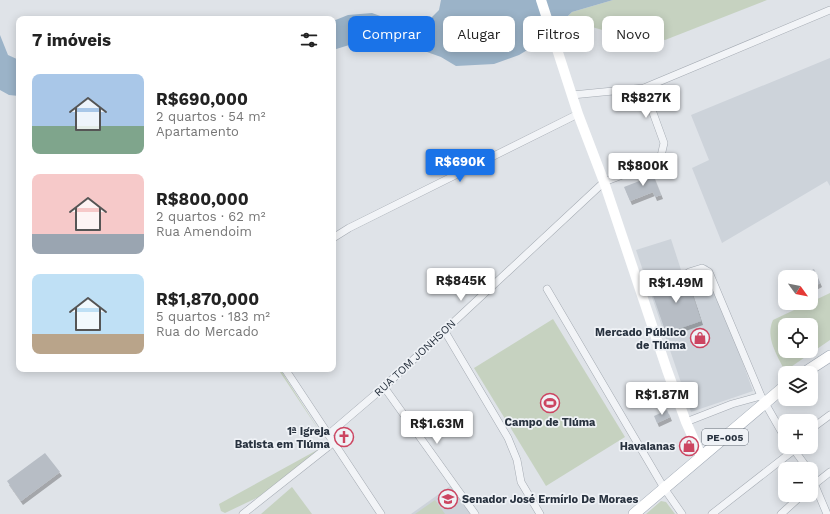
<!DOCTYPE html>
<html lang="pt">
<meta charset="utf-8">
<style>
:root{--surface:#fff;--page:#f2f2f2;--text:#222;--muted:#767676;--accent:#1a73e8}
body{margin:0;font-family:"Work Sans",sans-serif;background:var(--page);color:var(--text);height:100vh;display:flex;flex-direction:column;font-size:15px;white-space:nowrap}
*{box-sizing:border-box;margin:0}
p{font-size:13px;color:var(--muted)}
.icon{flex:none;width:22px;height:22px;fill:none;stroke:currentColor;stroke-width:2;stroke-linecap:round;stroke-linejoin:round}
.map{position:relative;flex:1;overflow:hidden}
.drawer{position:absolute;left:16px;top:16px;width:320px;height:356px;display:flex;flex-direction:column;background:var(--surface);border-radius:8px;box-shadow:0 2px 10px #0003}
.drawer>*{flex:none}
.top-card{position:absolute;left:348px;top:16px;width:380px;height:36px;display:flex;gap:8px}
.needle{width:26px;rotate:123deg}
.buttons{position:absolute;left:778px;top:270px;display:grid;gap:8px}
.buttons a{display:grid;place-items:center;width:40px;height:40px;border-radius:8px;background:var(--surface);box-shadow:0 2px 10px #0003;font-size:20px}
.price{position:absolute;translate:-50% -34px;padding:0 9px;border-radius:4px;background:#fff;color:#222;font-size:13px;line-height:26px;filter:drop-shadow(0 1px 2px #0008)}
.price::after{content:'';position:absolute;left:50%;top:24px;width:12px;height:9px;margin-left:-6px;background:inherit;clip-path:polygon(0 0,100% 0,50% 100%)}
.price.current{background:var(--accent);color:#fff}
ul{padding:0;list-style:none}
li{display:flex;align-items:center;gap:12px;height:100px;padding:0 16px}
li span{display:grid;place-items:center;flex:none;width:112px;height:80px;border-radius:8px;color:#555}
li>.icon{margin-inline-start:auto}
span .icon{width:48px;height:48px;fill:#fffc;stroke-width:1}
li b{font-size:17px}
h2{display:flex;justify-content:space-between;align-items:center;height:48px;padding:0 16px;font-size:17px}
.tag{padding:0 14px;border-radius:8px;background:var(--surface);box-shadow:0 2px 10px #0003;font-size:14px;line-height:36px}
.tag.current{background:var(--accent);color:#fff}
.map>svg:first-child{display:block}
</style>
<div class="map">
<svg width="830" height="514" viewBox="0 0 830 514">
<defs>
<filter id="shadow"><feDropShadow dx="2" dy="4" stdDeviation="0" flood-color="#0004"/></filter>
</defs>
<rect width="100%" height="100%" fill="#dfe3e8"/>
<g fill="#cdd3da">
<path d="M830,58V186L827,181L722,243L692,168L709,160L691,115Z"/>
<path d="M671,239L682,273L707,265L753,391L691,412L636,250Z"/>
<path d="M453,484L474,514H411Z"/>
</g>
<g fill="#c6d2c0" fill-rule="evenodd">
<path d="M613,0H767L665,40L640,35L616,34L592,27L566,33L560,37L556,29L572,12Z"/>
<path d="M830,293V340L785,371C777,355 765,337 773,320ZM785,325H811V351H785Z"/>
<path d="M553,319L625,437L546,486L474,368Z"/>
<path d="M278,369H280L322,435Z"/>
<path d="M319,449L263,495L225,513L221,511L219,504Z"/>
<path d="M292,487L312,514H261Z"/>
<path d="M435,500L445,514H415Z"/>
<path d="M661,501L666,502L675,514H646Z"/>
</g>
<g fill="#9bb3c8">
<path d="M441,0H613L572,12L544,40L519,55L494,64L456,66L441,57L399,42L372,38L333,50V21L348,15L372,13L411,27L426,23L439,10Z"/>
<path d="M0,35L8,55L19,60V96L9,95L0,90Z"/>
</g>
<g fill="#b7bdc5" filter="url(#shadow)">
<path d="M651,170L661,195L655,197L653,192L630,201L624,187L647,178L644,172Z"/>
<path d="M814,269L820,283L811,288V277H797Z"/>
<path d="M686,275L701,321L666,333L650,287Z"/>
<path d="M667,410L670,417L657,423L654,416Z"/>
<path d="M45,453L60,472L21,501L7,481Z"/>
</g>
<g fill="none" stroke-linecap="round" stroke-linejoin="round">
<defs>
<g id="minor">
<path d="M572,95L644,88L830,10"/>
<path d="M333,238L349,228L578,114"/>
<path d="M689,272L702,268L709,272L761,396L785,438"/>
<path d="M547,289L664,488L682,514"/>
<path d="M444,330L508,438L517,460L521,482L540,514"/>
<path d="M285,369L381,514"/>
<path d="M384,387L475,514"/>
<path d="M686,422L732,404L761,396"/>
<path d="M811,429L830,415"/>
<path d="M329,434L384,387L604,182L630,172L661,156L664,143L644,88"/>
<path d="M792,447L808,469"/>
<path d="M811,476L827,514"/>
<path d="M811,487L830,472"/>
<path d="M243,514L334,442"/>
<path d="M712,514L794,450"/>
<path d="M781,514L802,495"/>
</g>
<g id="primary">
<path d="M804,373L830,356"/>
<path d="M634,514L785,386"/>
</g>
</defs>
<use href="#minor" stroke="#a4aab2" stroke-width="8"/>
<use href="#primary" stroke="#9fa8b4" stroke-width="12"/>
<use href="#minor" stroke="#f2f4f7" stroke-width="7"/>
<path stroke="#fff" stroke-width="10" d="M541,0L578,114L604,182L667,370L686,422L701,456"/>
<use href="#primary" stroke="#fff" stroke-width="11"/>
</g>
<defs>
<symbol id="shop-ring" viewBox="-11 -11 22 22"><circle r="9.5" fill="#eff2f6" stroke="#cc4561" stroke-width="1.5"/><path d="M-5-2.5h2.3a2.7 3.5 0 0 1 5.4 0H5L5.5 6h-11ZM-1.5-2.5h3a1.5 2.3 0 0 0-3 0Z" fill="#cc4561"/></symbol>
<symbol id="stadium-ring" viewBox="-11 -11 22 22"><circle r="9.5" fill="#eff2f6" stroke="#cc4561" stroke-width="1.5"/><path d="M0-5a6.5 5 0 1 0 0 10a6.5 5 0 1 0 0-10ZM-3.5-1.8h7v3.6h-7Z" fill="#cc4561"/></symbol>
<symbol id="church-ring" viewBox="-11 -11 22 22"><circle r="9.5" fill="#eff2f6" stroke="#cc4561" stroke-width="1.5"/><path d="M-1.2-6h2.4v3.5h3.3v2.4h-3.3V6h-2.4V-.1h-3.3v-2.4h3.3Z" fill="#cc4561"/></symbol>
<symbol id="school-ring" viewBox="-11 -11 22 22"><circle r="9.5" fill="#eff2f6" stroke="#cc4561" stroke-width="1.5"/><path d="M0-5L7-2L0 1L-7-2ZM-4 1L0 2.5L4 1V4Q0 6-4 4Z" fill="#cc4561"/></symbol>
</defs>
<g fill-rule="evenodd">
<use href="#shop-ring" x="689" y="327" width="22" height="22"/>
<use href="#stadium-ring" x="539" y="392" width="22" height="22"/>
<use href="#church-ring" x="333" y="426" width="22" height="22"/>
<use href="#shop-ring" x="678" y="435" width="22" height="22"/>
<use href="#school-ring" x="437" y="488" width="22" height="22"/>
</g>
<g text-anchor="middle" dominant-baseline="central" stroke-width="3.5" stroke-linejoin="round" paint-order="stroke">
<rect fill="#eff2f6" stroke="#646c76" stroke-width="1" x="702" y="429" width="46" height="16" rx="3"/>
<g font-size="10" font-weight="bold" fill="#28323f">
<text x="725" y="437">PE-005</text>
</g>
<g font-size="11" font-weight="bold" fill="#28323f" stroke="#eff2f6" text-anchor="end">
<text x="686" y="332">Mercado Público<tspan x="686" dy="13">de Tiúma</tspan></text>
<text x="550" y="422" text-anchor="middle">Campo de Tiúma</text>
<text x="330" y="431">1ª Igreja<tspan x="330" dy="13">Batista em Tiúma</tspan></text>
<text x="675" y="446">Havaianas</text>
<text x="462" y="499" text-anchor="start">Senador José Ermírio De Moraes</text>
</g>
<g font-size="11" fill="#28323f" stroke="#eff2f6">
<text transform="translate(415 358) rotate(-43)">RUA TOM JONHSON</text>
</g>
</g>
</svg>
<div class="buttons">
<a><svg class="needle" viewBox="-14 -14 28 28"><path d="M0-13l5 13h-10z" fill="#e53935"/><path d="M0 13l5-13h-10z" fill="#767676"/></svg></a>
<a><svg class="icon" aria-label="locate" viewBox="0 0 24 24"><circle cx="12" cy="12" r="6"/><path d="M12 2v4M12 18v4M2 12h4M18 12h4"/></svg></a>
<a><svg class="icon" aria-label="layers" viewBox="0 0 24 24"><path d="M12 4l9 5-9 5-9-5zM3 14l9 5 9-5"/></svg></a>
<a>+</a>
<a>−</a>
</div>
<b class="price" style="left:646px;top:119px">R$827K</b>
<b class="price current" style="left:460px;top:183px">R$690K</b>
<b class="price" style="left:643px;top:187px">R$800K</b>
<b class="price" style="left:461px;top:302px">R$845K</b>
<b class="price" style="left:676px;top:304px">R$1.49M</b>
<b class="price" style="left:662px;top:416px">R$1.87M</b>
<b class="price" style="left:437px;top:445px">R$1.63M</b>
<div class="top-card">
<a class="tag current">Comprar</a>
<a class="tag">Alugar</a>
<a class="tag">Filtros</a>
<a class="tag">Novo</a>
</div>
<section class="drawer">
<h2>7 imóveis<svg class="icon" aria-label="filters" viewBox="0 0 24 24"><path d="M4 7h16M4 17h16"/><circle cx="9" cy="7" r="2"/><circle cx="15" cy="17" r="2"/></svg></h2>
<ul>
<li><span style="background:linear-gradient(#a9c7e8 65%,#7fa58c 0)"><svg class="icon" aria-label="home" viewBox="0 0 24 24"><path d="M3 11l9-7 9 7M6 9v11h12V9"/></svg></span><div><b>R$690,000</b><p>2 quartos · 54 m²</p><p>Apartamento</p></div></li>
<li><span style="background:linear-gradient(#f6c9c9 75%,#9aa5b1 0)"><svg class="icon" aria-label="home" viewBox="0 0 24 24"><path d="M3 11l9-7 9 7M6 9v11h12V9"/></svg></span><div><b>R$800,000</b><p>2 quartos · 62 m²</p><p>Rua Amendoim</p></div></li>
<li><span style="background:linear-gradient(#bfe0f5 75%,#b9a48a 0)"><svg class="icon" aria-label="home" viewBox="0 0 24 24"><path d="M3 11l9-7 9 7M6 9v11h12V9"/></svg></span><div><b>R$1,870,000</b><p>5 quartos · 183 m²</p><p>Rua do Mercado</p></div></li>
</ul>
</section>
</div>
